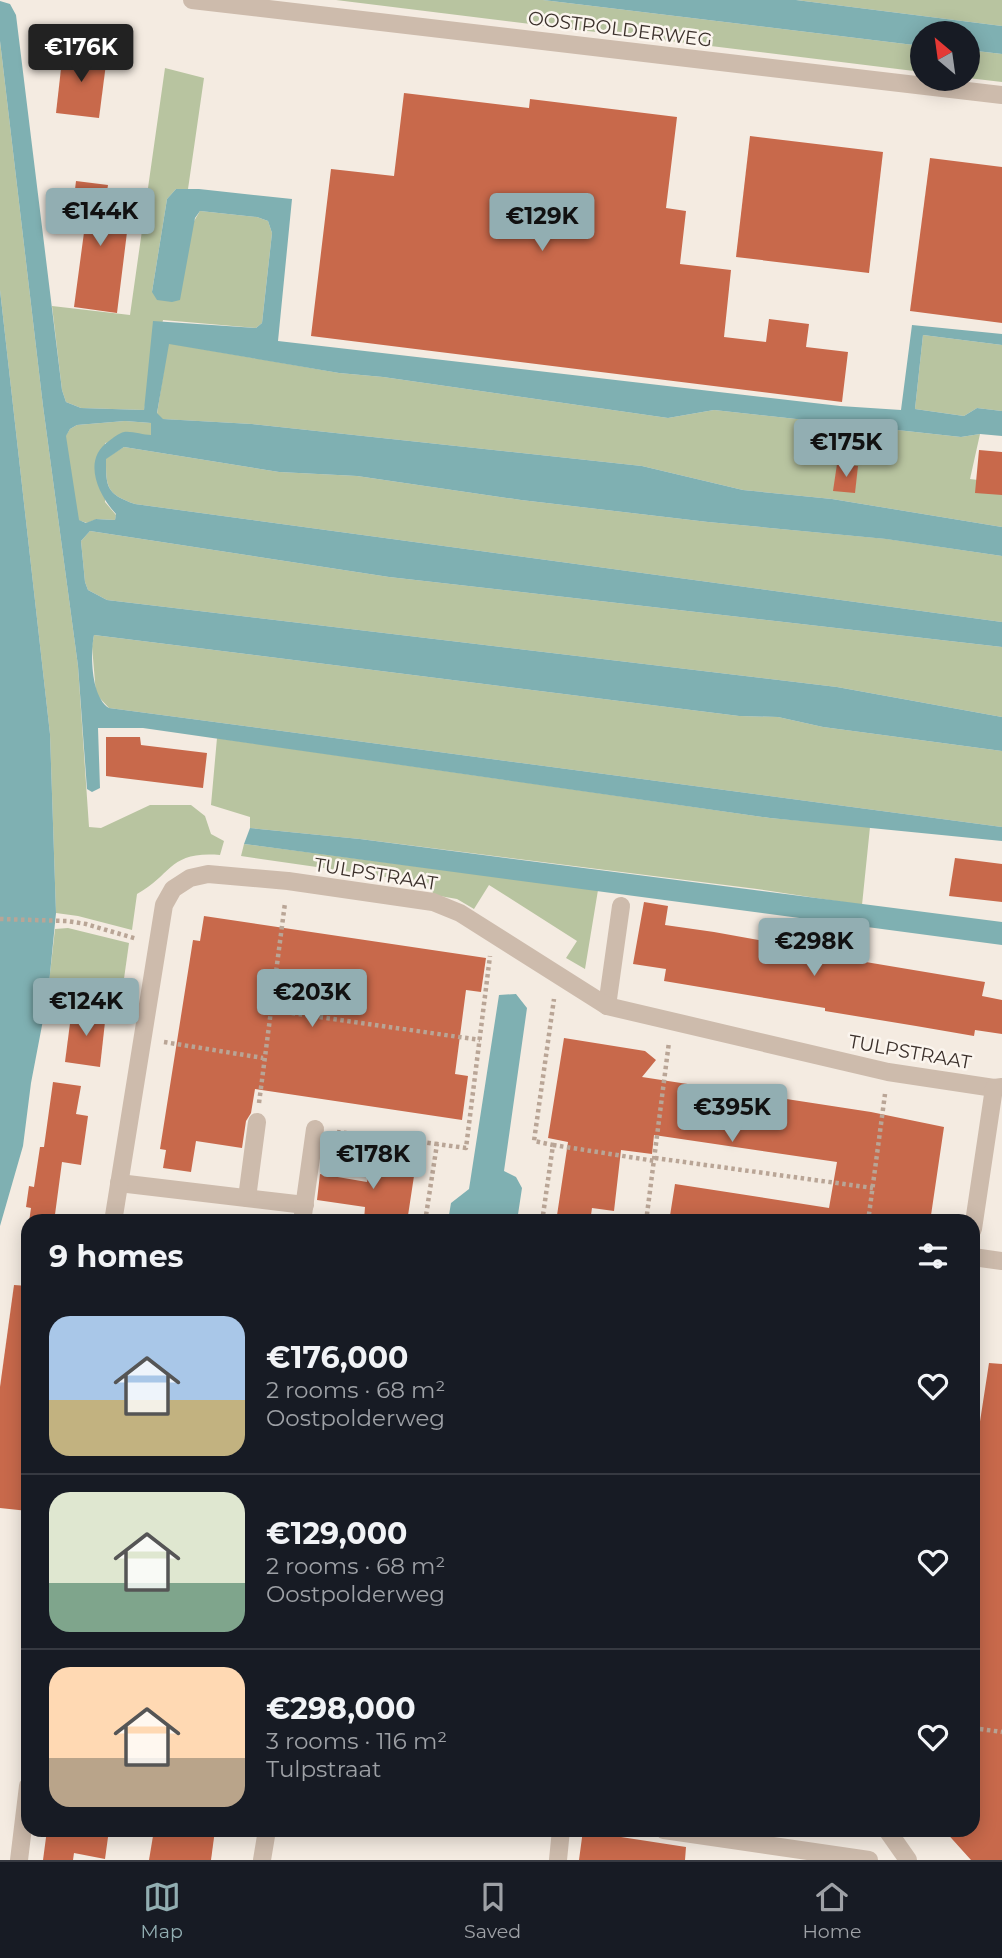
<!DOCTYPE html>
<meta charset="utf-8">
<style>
:root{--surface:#171b24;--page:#242831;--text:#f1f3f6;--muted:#9ea1a6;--line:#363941;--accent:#92aeb2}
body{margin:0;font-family:Montserrat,sans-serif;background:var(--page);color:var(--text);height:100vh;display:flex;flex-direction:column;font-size:26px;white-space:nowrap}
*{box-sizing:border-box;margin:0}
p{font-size:23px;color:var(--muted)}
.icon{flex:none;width:38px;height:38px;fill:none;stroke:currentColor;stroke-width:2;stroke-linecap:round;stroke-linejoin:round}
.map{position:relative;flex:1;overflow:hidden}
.details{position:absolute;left:21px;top:1214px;width:959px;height:623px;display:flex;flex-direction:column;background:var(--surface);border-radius:21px;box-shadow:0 4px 18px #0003}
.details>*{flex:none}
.needle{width:46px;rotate:331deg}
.fabs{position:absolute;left:910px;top:21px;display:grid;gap:14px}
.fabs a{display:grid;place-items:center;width:70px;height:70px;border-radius:50%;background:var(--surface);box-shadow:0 4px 18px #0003;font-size:35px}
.price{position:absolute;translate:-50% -60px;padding:0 16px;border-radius:7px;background:var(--accent);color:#111;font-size:23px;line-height:46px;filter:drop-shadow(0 2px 4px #0008)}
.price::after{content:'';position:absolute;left:50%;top:42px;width:21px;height:16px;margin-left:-10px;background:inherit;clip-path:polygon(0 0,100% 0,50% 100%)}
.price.selected{background:#222;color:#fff}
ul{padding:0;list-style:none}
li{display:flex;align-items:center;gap:21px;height:175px;padding:0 28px}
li+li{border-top:2px solid var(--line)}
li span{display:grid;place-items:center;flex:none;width:196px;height:140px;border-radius:21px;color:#555}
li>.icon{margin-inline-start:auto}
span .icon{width:84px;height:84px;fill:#fffc;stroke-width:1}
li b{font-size:30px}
h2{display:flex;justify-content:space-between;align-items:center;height:84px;padding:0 28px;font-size:30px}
.dock{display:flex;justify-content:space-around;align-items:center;height:98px;border-top:2px solid var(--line);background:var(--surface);font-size:19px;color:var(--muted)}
.dock a{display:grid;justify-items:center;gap:4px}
.dock .selected{color:var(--accent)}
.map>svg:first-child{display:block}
</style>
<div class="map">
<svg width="1002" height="1860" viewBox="0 0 1002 1860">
<rect width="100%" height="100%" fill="#f4ebe1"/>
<g fill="#b8c4a0">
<path d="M336,0H543L922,46V72Z"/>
<path d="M796,0H1002V26Z"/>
<path d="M0,41L43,406L78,666L89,827L101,828L150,805H191L205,816L211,834L224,841L220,855C169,851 173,874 137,894L132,930L78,916L56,913L50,734L0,290Z"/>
<path d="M968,50L1002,54V82L968,78Z"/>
<path d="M165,68L204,78L188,189H176L167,199L152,292L200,211L257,217L268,221L272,233L262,323L256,328L163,320L144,410L81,408L66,402L62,390L52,306L130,315Z"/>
<path d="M923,335L1002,345V411L977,408L964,416L915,409Z"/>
<path d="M168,343L339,373L383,377L668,418L714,410L961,437L980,434L970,479L1002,483V527L832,499L743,490L642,466L252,424L162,419L157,414Z"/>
<path d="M125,421L151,423V436L105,443V502L116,515L115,520L97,519L87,523L78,520L65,437L70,429L77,425Z"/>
<path d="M124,447L279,472L357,476L521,500L708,522L887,539L1002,556V622L135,504C106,494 106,487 106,458Z"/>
<path d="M90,531L389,577L1002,647V717L837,687L107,600L88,590L85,582L81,541Z"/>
<path d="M94,635L739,716L778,717L823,727L1002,751V827L109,708L96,694L92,646Z"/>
<path d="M217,738L770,818L870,827L862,905L757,889L360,839L250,828V817L211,805Z"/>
<path d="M244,844L598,890L585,969L566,958L577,941L489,885L474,909L457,899L434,895L428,883L241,856Z"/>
<path d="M68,928L129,943L120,1007L47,1000L55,929Z"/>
</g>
<g fill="#7fb0b2" fill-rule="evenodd">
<path d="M543,0H796L1002,26V54L968,50V33H922V46Z"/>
<path d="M0,1L10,4L16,15L62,390L66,402L81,408L144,410L153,321L256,328L262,323L272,233L268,221L257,217L200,211L195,218L180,300L172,302L157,300L152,292L167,199L176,189H199L292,199L278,341L840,406L901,410L912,325L1002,334V345L923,335L915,409L964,416L977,408L1002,411V436L980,434L961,437L714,410L668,418L383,377L339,373L169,344L157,413L163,419L252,424L642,466L743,490L832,499L1002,527V556L886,539L708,522L521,500L357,476L279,472L124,447L106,459C106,487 106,494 135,504L1002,622V647L389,577L90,531L81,541L85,582L88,590L107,600L837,687L1002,717V751L823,727L778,717L739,716L94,635C90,654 91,697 109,708L1002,827V841L770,818L143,728H98L100,788L92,792L87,789L78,666L43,406L0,41ZM125,421L151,423V435C143,435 132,431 124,432C119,433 113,438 109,441C81,460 99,496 116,514L115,520L96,519L86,523L79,520L66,436L70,429L77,425Z"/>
<path d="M0,290L50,734L56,913L48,994L31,1083L23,1146L0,1226Z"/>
<path d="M250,828L360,839L1002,922V945L244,844Z"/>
<path d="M516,994L527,1008L504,1171L516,1177L522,1188L517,1221H448L451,1203L469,1189L499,995Z"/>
</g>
<g fill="#c8694b">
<path d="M63,51L107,56L99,118L56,113Z"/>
<path d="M404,93L529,108L530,99L677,117L666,208L686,211L680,264L731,270L724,337L766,342L769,319L809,324L806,347L848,352L842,402L311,336L331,169L394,176Z"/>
<path d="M750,136L883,152L869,273L736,257Z"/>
<path d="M930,158L1002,167V323L910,311Z"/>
<path d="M76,181L108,185L105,205L130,208L117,313L74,307L85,225L71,223Z"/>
<path d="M979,450L1002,452V495L975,493Z"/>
<path d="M837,464L858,466L855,493L833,491Z"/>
<path d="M106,737H140L141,745L207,753L203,788L106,776Z"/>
<path d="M955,858L1002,864V902L949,896Z"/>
<path d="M644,902L668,906L665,925L714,932L825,952L824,955L985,982L982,996L1002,1000V1034L975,1030L974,1036L916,1026L825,1011V1008L664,981L666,969L633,964Z"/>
<path d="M204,916L486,958L481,992L466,990L455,1074L468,1076L462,1120L255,1089L251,1113L246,1121L242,1148L196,1141L191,1172L163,1168L166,1150L160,1149L193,940L200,941Z"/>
<path d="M72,1008L106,1013L100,1067L65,1062Z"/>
<path d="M564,1038L645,1051L656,1060L642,1077L871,1112L944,1127L930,1222H669L675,1184L829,1208L837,1162L654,1135L652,1154L621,1150L614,1211L592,1208L590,1222H556L568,1142L548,1138Z"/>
<path d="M53,1082L81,1086L76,1114L88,1116L81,1165L62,1162L54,1222H29L31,1208L26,1207L29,1186L34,1187L40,1147H44Z"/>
<path d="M371,1158L404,1162L402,1174L414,1176L407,1222L364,1220L365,1207L317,1200L320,1174L367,1182Z"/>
<path d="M14,1285L28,1286V1511L0,1508V1387Z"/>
<path d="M989,1363L1002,1364V1860H971L944,1830H973V1467Z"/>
<path d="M47,1830H109L105,1859L74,1853L73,1860H43Z"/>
<path d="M154,1830H215L211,1860H149Z"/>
<path d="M583,1830H608V1835L686,1847L685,1860H579Z"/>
</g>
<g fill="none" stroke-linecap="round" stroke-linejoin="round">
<g stroke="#b9a596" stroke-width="4.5" stroke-dasharray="3.5 3.5" stroke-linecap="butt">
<path d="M0,919L67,921L86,924L137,939"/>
<path d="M271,1010L480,1040"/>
<path d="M164,1042L263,1058"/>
<path d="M259,1103L285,903"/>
<path d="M337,1132L437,1144"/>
<path d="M553,1145L655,1161"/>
<path d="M655,1158L873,1188"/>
<path d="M425,1222L437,1144L466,1148L490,956"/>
<path d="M542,1222L553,1145L534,1141L554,999"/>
<path d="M646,1222L669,1042"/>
<path d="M868,1222L885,1094"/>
<path d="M973,1728L1002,1732"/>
</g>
<g stroke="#cdbbac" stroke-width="18">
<path d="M607,1006L621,906"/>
<path d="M119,1183L305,1205"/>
<path d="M247,1198L257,1122"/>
<path d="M113,1222L164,905L173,889L190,878L208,874L288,881L433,902L460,913L607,1006L888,1072L994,1088L1002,1087"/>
<path d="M302,1222L315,1129"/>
<path d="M973,1229L994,1088"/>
<path d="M973,1257L1002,1261"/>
<path d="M664,1830L869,1860"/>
<path d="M887,1830L908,1860"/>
<path d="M19,1860L28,1786"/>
<path d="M262,1860L267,1830"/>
<path d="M558,1860L561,1830"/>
</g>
<path stroke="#cdbbac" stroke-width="18" d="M192,0L1002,95"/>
</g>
<g text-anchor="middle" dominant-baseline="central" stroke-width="5" stroke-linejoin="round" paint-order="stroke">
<g font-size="19" fill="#3b302b" stroke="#fbf5ee">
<text transform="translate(620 29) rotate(7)">OOSTPOLDERWEG</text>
<text transform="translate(376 874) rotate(9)">TULPSTRAAT</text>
<text transform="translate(910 1052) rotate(10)">TULPSTRAAT</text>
</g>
</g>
</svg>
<div class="fabs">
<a><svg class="needle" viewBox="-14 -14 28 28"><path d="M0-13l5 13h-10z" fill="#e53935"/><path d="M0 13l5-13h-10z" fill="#9ea1a6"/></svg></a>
</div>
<b class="price selected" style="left:81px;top:84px">€176K</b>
<b class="price" style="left:100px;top:248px">€144K</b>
<b class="price" style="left:542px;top:253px">€129K</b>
<b class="price" style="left:846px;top:479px">€175K</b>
<b class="price" style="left:814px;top:978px">€298K</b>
<b class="price" style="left:312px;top:1029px">€203K</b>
<b class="price" style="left:86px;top:1038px">€124K</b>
<b class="price" style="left:732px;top:1144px">€395K</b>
<b class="price" style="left:373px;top:1191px">€178K</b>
<section class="details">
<h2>9 homes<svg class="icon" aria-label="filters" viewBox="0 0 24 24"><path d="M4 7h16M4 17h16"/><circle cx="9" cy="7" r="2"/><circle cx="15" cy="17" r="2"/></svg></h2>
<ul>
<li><span style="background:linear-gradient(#a9c7e8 60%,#c2b280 0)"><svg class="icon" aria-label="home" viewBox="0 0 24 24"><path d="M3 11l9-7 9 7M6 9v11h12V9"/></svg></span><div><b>€176,000</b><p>2 rooms · 68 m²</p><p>Oostpolderweg</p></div><svg class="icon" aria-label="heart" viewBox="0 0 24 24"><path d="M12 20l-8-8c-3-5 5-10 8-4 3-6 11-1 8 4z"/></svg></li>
<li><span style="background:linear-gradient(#dfe7d0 65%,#7fa58c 0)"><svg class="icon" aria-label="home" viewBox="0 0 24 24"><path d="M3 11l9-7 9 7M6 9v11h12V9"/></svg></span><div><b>€129,000</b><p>2 rooms · 68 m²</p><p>Oostpolderweg</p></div><svg class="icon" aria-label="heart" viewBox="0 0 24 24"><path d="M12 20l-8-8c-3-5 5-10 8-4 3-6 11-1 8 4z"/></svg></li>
<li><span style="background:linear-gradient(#ffd9b3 65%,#b9a48a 0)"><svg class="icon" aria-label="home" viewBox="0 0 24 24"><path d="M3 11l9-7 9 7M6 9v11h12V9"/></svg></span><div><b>€298,000</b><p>3 rooms · 116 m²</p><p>Tulpstraat</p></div><svg class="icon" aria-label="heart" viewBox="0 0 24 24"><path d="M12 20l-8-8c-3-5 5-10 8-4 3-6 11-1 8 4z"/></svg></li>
</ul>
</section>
</div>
<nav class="dock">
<a class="selected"><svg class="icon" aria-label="map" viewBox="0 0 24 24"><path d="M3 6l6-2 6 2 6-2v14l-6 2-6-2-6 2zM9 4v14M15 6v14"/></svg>Map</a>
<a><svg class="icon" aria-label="saved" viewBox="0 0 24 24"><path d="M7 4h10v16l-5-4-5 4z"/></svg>Saved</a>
<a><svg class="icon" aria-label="home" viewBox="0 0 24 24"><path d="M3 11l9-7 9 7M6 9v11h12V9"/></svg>Home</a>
</nav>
